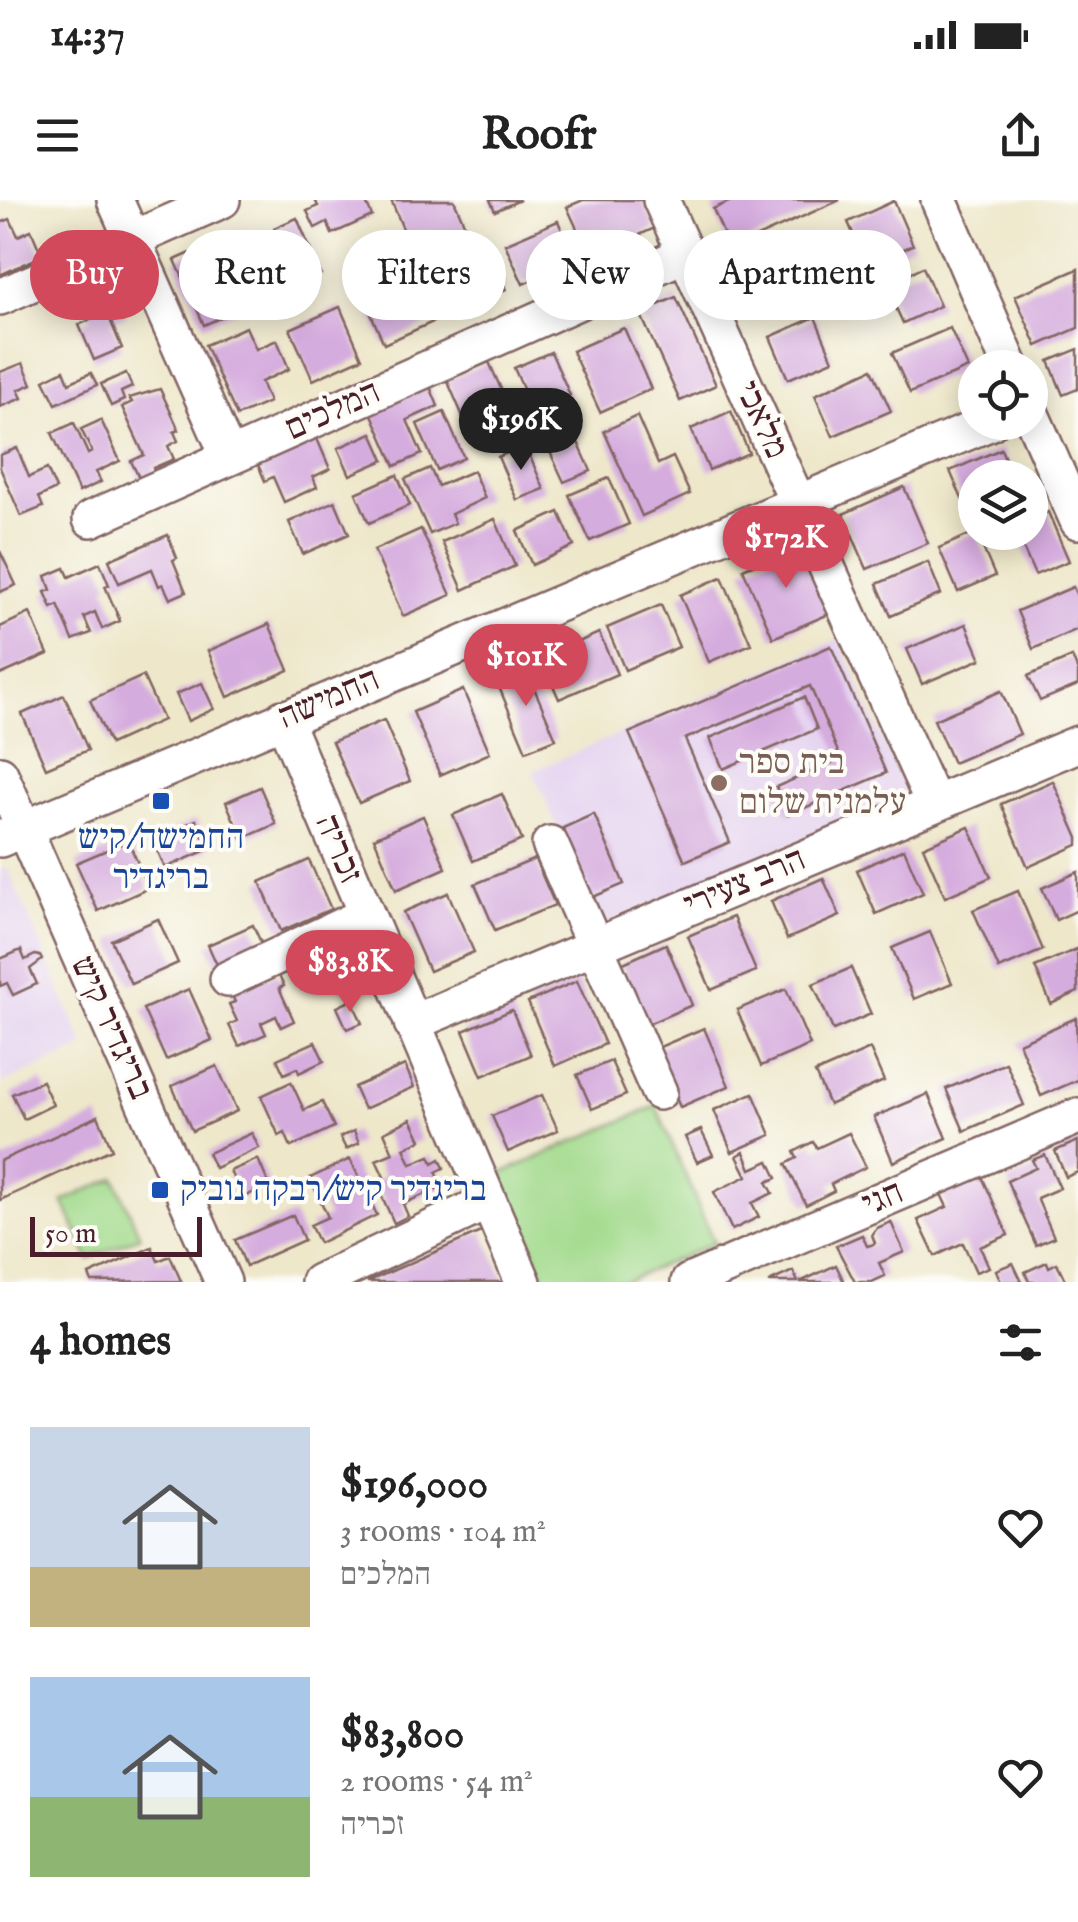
<!DOCTYPE html>
<meta charset="utf-8">
<style>
:root{--surface:#fff;--page:#f2f2f2;--text:#222;--muted:#767676;--accent:#d1495b}
body{margin:0;font-family:"IM FELL English","Frank Ruhl Libre",serif;background:var(--page);color:var(--text);height:100vh;display:flex;flex-direction:column;font-size:38px;white-space:nowrap}
*{box-sizing:border-box;margin:0}
p{font-size:32px;color:var(--muted)}
.icon{flex:none;width:55px;height:55px;fill:none;stroke:currentColor;stroke-width:2;stroke-linecap:round;stroke-linejoin:round}
.map{position:relative;height:1082px;overflow:hidden}
.side{display:flex;flex-direction:column;background:var(--surface);flex:1}
.side>*{flex:none}
.banner{position:absolute;left:30px;top:30px;width:1020px;height:90px;display:flex;gap:20px}
.buttons{position:absolute;left:958px;top:150px;display:grid;gap:20px}
.buttons a{display:grid;place-items:center;width:90px;height:90px;border-radius:50%;background:var(--surface);box-shadow:0 5px 25px #0003;font-size:50px}
.scale{position:absolute;left:30px;bottom:25px;width:172px;box-sizing:border-box;padding-left:10px;border:5px solid #4a1f2b;border-top:0;font-size:28px;line-height:35px;white-space:nowrap;color:#4a1f2b;-webkit-text-stroke:8px #fdfcf7;paint-order:stroke}
.price{position:absolute;translate:-50% -85px;padding:0 22px;border-radius:35px;background:var(--accent);color:#fff;font-size:32px;line-height:65px;filter:drop-shadow(0 2px 5px #0008)}
.price::after{content:'';position:absolute;left:50%;top:60px;width:30px;height:22px;margin-left:-15px;background:inherit;clip-path:polygon(0 0,100% 0,50% 100%)}
.price.active{background:#222;color:#fff}
ul{padding:0;list-style:none}
li{display:flex;align-items:center;gap:30px;height:250px;padding:0 30px}
li span{display:grid;place-items:center;flex:none;width:280px;height:200px;border-radius:0px;color:#555}
li>.icon{margin-inline-start:auto}
span .icon{width:120px;height:120px;fill:#fffc;stroke-width:1}
li b{font-size:42px}
h2{display:flex;justify-content:space-between;align-items:center;height:120px;padding:0 30px;font-size:42px}
.pill{padding:0 35px;border-radius:45px;background:var(--surface);box-shadow:0 5px 25px #0003;font-size:35px;line-height:90px}
.pill.active{background:var(--accent);color:#fff}
.status{display:flex;justify-content:space-between;align-items:center;height:70px;padding:0 50px;background:var(--surface);direction:ltr}
.status svg{height:28px;fill:currentColor}
header{display:flex;justify-content:space-between;align-items:center;height:130px;padding:0 30px;background:var(--surface);font-size:45px;font-weight:800}
.map>svg:first-child{display:block}
</style>
<div class="status"><b>14:37</b><svg viewBox="0 0 49 12"><path d="M0 12V9h3v3zM5 12V6h3v6zM10 12V3h3v9zM15 12V0h3v12zM26 1h20v11H26zM47 4h2v5h-2z"/></svg></div>
<header><svg class="icon" aria-label="menu" viewBox="0 0 24 24"><path d="M4 6h16M4 12h16M4 18h16"/></svg>Roofr<svg class="icon" aria-label="share" viewBox="0 0 24 24"><path d="M12 15V3M7 8l5-5 5 5M5 13v7h14v-7"/></svg></header>
<div class="map">
<svg width="1078" height="1082" viewBox="0 0 1078 1082">
<rect width="100%" height="100%" fill="#fdfcf7"/>
<filter id="ink" filterUnits="userSpaceOnUse"><feTurbulence type="fractalNoise" baseFrequency=".01" numOctaves="2"/><feDisplacementMap in="SourceGraphic" scale="20" xChannelSelector="R" yChannelSelector="G"/><feConvolveMatrix kernelMatrix="1 2 1 2 8 2 1 2 1" color-interpolation-filters="sRGB"/></filter>
<filter id="wash" filterUnits="userSpaceOnUse"><feTurbulence type="fractalNoise" baseFrequency=".0048" numOctaves="4" result="noise"/><feDisplacementMap in="SourceGraphic" scale="40" xChannelSelector="R" yChannelSelector="G"/><feGaussianBlur stdDeviation="2.25" result="paint"/><feColorMatrix in="noise" values="0 0 0 0 0 0 0 0 0 0 0 0 0 0 0 0 0 1.4 0 .05"/><feComposite in="paint" operator="in"/></filter>
<g filter="url(#wash)">
<rect width="100%" height="100%" fill="#eee7ca"/>
<g fill="#e5d3f0">
<path d="M839,439L906,594L600,726L533,571Z"/>
<path d="M7,667L85,847L0,884V670Z"/>
</g>
<g fill="#a2da8c" stroke="#767c5c" stroke-width="2.5">
<path d="M656,906L714,1043L624,1082H546L500,974Z"/>
<path d="M115,978L140,1036L89,1059L63,1001Z"/>
</g>
<g id="blocks">
<g fill="#d5acde">
<path d="M315,0H365L372,16L332,34L327,22L315,28L307,11L318,6Z"/>
<path d="M391,0H454L467,30L413,53Z"/>
<path d="M490,0H520L495,11Z"/>
<path d="M583,0H642L655,28L590,57L567,7Z"/>
<path d="M733,0H840L730,49L713,9Z"/>
<path d="M894,1L913,45L867,65L848,22Z"/>
<path d="M297,18L321,74L273,95L262,69L281,61L288,63L291,54L284,52L274,28Z"/>
<path d="M10,19L18,36L31,30L42,56L0,75V23Z"/>
<path d="M558,21L575,61L523,84L505,44Z"/>
<path d="M220,40L248,105L204,125L175,60Z"/>
<path d="M488,48L506,89L457,111L439,70Z"/>
<path d="M783,51L799,87L750,109L733,73Z"/>
<path d="M923,67L940,106L903,123L885,84Z"/>
<path d="M1078,69V128L1037,146L1015,96Z"/>
<path d="M418,83L435,121L384,144L367,105Z"/>
<path d="M120,85L126,101L122,103L127,115L111,122L122,148L94,160L79,125L91,119L80,96L96,89L98,95Z"/>
<path d="M676,97L716,185L680,201L640,113Z"/>
<path d="M340,107L362,158L313,180L290,129Z"/>
<path d="M815,117L833,160L788,179L770,137Z"/>
<path d="M246,127L256,149L277,140L289,169L261,182L269,202L237,216L205,145Z"/>
<path d="M624,128L651,189L600,212L572,151Z"/>
<path d="M950,128L968,168L910,193L892,153Z"/>
<path d="M1078,149V189L1063,195L1049,161Z"/>
<path d="M551,152L570,195L533,211L514,168Z"/>
<path d="M489,162L517,225L475,244L447,180Z"/>
<path d="M23,163L32,184L18,190L22,198L0,207V172Z"/>
<path d="M872,169L891,211L833,236L815,195Z"/>
<path d="M64,170L69,183L91,173L97,185L56,204L44,180Z"/>
<path d="M126,173L132,187L121,192L124,200L111,206L101,184Z"/>
<path d="M429,184L438,206L407,220L422,254L395,266L370,210Z"/>
<path d="M160,189L179,230L174,232L178,241L168,246L174,259L153,268L157,277L142,284L131,261L144,255L122,207L132,202L129,198Z"/>
<path d="M731,211L749,253L709,270L691,229Z"/>
<path d="M444,212L464,258L437,270L417,224Z"/>
<path d="M637,216L658,264L673,257L690,294L642,316L604,231Z"/>
<path d="M101,220L120,261L96,272L101,282L79,292L52,233L74,223L88,254L92,252L81,229Z"/>
<path d="M372,233L384,260L350,275L338,248Z"/>
<path d="M315,234L330,269L313,277L317,287L284,302L273,277L265,281L256,260Z"/>
<path d="M577,240L591,271L564,282L550,252Z"/>
<path d="M525,245L544,289L517,300L498,257Z"/>
<path d="M17,248L29,277L47,269L56,289L39,297L43,307L21,316L0,268V255Z"/>
<path d="M1001,249L1013,278H975V329L950,271Z"/>
<path d="M430,268L438,286L473,271L485,298L451,314L455,323L430,334L405,279Z"/>
<path d="M397,275L410,305L369,323L356,293Z"/>
<path d="M609,278L629,324L590,341L569,295Z"/>
<path d="M904,287L928,343L867,369L843,314Z"/>
<path d="M335,301L349,334L303,354L289,322Z"/>
<path d="M559,312L574,346L532,365L517,331Z"/>
<path d="M1048,312L1069,361L1035,375L1016,332H1030V320Z"/>
<path d="M495,319L515,366L463,390L442,342Z"/>
<path d="M421,329L451,395L403,416L374,350Z"/>
<path d="M976,332L995,376L958,392L939,348Z"/>
<path d="M168,335L177,358L173,360L186,392L170,399L163,384L159,386L152,369L119,383L109,360Z"/>
<path d="M799,345L829,414L773,438L743,369Z"/>
<path d="M0,351L16,385L0,392Z"/>
<path d="M928,362L941,394L891,416L877,384Z"/>
<path d="M100,363L109,385L105,386L120,421L102,429L95,412L84,417L91,433L73,440L58,405L52,408L45,392L51,390L46,376L65,368L69,377Z"/>
<path d="M722,377L751,444L709,462L680,395Z"/>
<path d="M1073,387L1078,398V429L1033,449L1017,411Z"/>
<path d="M661,405L679,447L625,470L607,428Z"/>
<path d="M30,413L48,454L0,475V427Z"/>
<path d="M269,424L289,470L228,497L208,451Z"/>
<path d="M966,424L981,459L922,484L907,449Z"/>
<path d="M599,433L617,474L559,499L541,458Z"/>
<path d="M831,446L886,573L788,615L776,587L841,559L810,486L685,539L730,642L685,661L629,533Z"/>
<path d="M1072,457L1078,471V485L1040,501L1028,476Z"/>
<path d="M525,467L556,539L526,551L496,480Z"/>
<path d="M143,476L163,520L110,544L90,500Z"/>
<path d="M202,483L214,509L188,521L176,494Z"/>
<path d="M463,490L490,553L440,575L413,512Z"/>
<path d="M1001,491L1020,534L953,563L934,520Z"/>
<path d="M64,495L88,550L46,568L22,514Z"/>
<path d="M804,497L817,529L723,569L710,538Z"/>
<path d="M384,520L410,581L359,603L332,542Z"/>
<path d="M1053,581L1078,638V645L1028,667L1001,604Z"/>
<path d="M260,587L276,624L242,639L226,602Z"/>
<path d="M502,594L522,640L473,661L453,615Z"/>
<path d="M594,614L624,684L593,697L563,628Z"/>
<path d="M423,616L446,668L396,690L374,638Z"/>
<path d="M196,620L209,649L165,668L153,640Z"/>
<path d="M969,627L991,677L945,697L923,647Z"/>
<path d="M128,641L149,688L98,711L76,663Z"/>
<path d="M904,649L923,693L876,714L857,670Z"/>
<path d="M535,659L555,705L495,730L475,684Z"/>
<path d="M309,660L331,709L281,731L260,682Z"/>
<path d="M1078,672V710L1056,720L1042,688Z"/>
<path d="M823,678L840,716L787,739L771,701Z"/>
<path d="M1018,691L1043,750L999,769L973,710Z"/>
<path d="M448,693L474,752L429,771L403,712Z"/>
<path d="M733,717L756,771L711,790L688,736Z"/>
<path d="M158,719L178,763L131,784L111,740Z"/>
<path d="M253,725L263,747L218,767L208,745Z"/>
<path d="M930,732L952,783L914,799L892,748Z"/>
<path d="M666,744L692,805L648,824L621,764Z"/>
<path d="M1077,749L1078,792L1051,804L1035,767Z"/>
<path d="M21,750L25,760L35,755L40,756L42,760L30,769L37,784L13,795L7,783L0,786V759Z"/>
<path d="M851,768L871,814L833,830L813,784Z"/>
<path d="M278,774L284,786L279,788L294,821L281,827L276,816L261,823L266,834L239,846L229,825L237,821L229,804L235,802L229,789Z"/>
<path d="M577,781L605,844L555,866L528,802Z"/>
<path d="M189,789L212,840L166,860L143,809Z"/>
<path d="M786,789L810,845L761,866L737,810Z"/>
<path d="M352,800L362,823L347,829L337,807Z"/>
<path d="M512,810L531,855L482,876L463,831Z"/>
<path d="M1076,818L1078,880L1041,896L1019,843Z"/>
<path d="M704,828L729,886L680,907L655,849Z"/>
<path d="M315,842L324,861L299,873L297,868L284,874L277,859Z"/>
<path d="M870,849L884,881L829,905L815,873Z"/>
<path d="M611,861L626,895L592,909L577,875Z"/>
<path d="M1006,863L1024,905L964,931L946,889Z"/>
<path d="M405,865L414,887L364,909L354,887Z"/>
<path d="M217,866L237,911L192,931L172,886Z"/>
<path d="M42,881L53,905L24,919L12,894Z"/>
<path d="M291,882L304,910L322,902L334,927L291,947L285,933L279,936L261,896Z"/>
<path d="M753,893L771,935L732,952L714,910Z"/>
<path d="M928,894L947,938L893,962L874,917Z"/>
<path d="M542,895L558,930L508,952L492,916Z"/>
<path d="M98,916L112,949L0,1000V961Z"/>
<path d="M411,919L421,940L404,948L411,964L430,956L433,963L440,959L444,968L436,972L443,986L403,1004L408,1016L394,1023L375,981L384,977L376,960L393,953L384,932Z"/>
<path d="M701,930L713,955L697,962L685,937Z"/>
<path d="M354,931L359,943L346,949L340,937Z"/>
<path d="M252,933L259,948L215,968L208,953Z"/>
<path d="M849,933L866,967L831,984L834,991L806,1005L786,964L797,958L794,952L813,942L817,948Z"/>
<path d="M1078,941V972L1066,977L1055,951Z"/>
<path d="M744,952L751,969L769,961L777,978L767,982L773,993L752,1003L759,1017L732,1030L714,992L747,976L737,956Z"/>
<path d="M1045,955L1060,988L1037,998L1054,1037L1036,1045L1007,981L1036,968L1032,960Z"/>
<path d="M258,959L269,985L242,998L230,971Z"/>
<path d="M350,959L377,1015L319,1043L310,1025L328,1017L310,978Z"/>
<path d="M980,972L1008,1035L980,1047L989,1067L976,1072L963,1043L935,1056L918,1020L947,1007L939,990Z"/>
<path d="M293,1015L304,1040L246,1066L235,1040Z"/>
<path d="M891,1022L904,1052L879,1063L885,1076L872,1082H855L836,1046L862,1035L867,1046L871,1045L875,1043L872,1035L877,1028Z"/>
<path d="M483,1031L505,1082H367Z"/>
<path d="M152,1047L158,1061L170,1056L181,1081L92,1082L89,1075Z"/>
<path d="M1047,1062L1049,1067L1057,1063L1066,1082H1029L1025,1072Z"/>
<path d="M1013,1063L1022,1082H1001L996,1070Z"/>
<path d="M836,1065L844,1082H800Z"/>
<path d="M793,1071L798,1082H769Z"/>
</g>
</g>
</g>
<g filter="url(#ink)">
<use href="#blocks" fill-opacity="0" stroke="#836563" stroke-width="2.5"/>
<g fill="none" stroke-linecap="round" stroke-linejoin="round">
<defs>
<g id="minor">
<path d="M115,0L229,257"/>
<path d="M661,0L934,604"/>
<path d="M939,0L1011,168"/>
<path d="M0,97L222,0"/>
<path d="M1030,212L1078,321"/>
<path d="M91,319L685,54"/>
<path d="M283,518L523,1082"/>
<path d="M0,574L223,1082"/>
<path d="M0,639L991,222"/>
<path d="M550,644L659,892"/>
<path d="M228,779L366,715"/>
<path d="M412,823L1078,544"/>
<path d="M319,1082L487,1002"/>
<path d="M689,1082L1078,916"/>
</g>
</defs>
<use href="#minor" stroke="#836563" stroke-width="40"/>
<use href="#minor" stroke="#fff" stroke-width="35"/>
</g>
</g>
<circle fill="#8d6e63" stroke="#fdfcf7" stroke-width="4" cx="719" cy="583" r="10"/>
<g fill="#1a4fb4" stroke="#fdfcf7" stroke-width="4">
<rect x="151" y="591" width="20" height="20" rx="5"/>
<rect x="150" y="980" width="20" height="20" rx="5"/>
</g>
<g text-anchor="middle" dominant-baseline="central" stroke-width="8" stroke-linejoin="round" paint-order="stroke">
<g font-size="35" fill="#4a1f2b" stroke="#fdfcf7">
<text transform="translate(333 211) rotate(-24)">המלכים</text>
<text transform="translate(761 220) rotate(65)">מלאכי</text>
<text transform="translate(329 499) rotate(-23)">החמישה</text>
<text transform="translate(338 649) rotate(67)">זכריה</text>
<text transform="translate(745 683) rotate(-23)">הרב צעירי</text>
<text transform="translate(111 828) rotate(66)">בריגדיר קיש</text>
<text transform="translate(883 999) rotate(-23)">חגי</text>
</g>
<g font-size="35" fill="#785e54" stroke="#fdfcf7" text-anchor="start">
<text x="739" y="563">בית ספר<tspan x="739" dy="40">עלמנית שלום</tspan></text>
</g>
<g font-size="35" fill="#164399" stroke="#fdfcf7">
<text x="161" y="638">החמישה/קיש<tspan x="161" dy="40">בריגדיר</tspan></text>
<text x="180" y="990" text-anchor="start">בריגדיר קיש/רבקה נוביק</text>
</g>
</g>
</svg>
<div class="buttons">
<a><svg class="icon" aria-label="locate" viewBox="0 0 24 24"><circle cx="12" cy="12" r="6"/><path d="M12 2v4M12 18v4M2 12h4M18 12h4"/></svg></a>
<a><svg class="icon" aria-label="layers" viewBox="0 0 24 24"><path d="M12 4l9 5-9 5-9-5zM3 14l9 5 9-5"/></svg></a>
</div>
<div class="scale">50 m</div>
<b class="price active" style="left:521px;top:273px">$196K</b>
<b class="price" style="left:786px;top:391px">$172K</b>
<b class="price" style="left:526px;top:509px">$101K</b>
<b class="price" style="left:350px;top:815px">$83.8K</b>
<div class="banner">
<a class="pill active">Buy</a>
<a class="pill">Rent</a>
<a class="pill">Filters</a>
<a class="pill">New</a>
<a class="pill">Apartment</a>
</div>
</div>
<section class="side">
<h2>4 homes<svg class="icon" aria-label="filters" viewBox="0 0 24 24"><path d="M4 7h16M4 17h16"/><circle cx="9" cy="7" r="2"/><circle cx="15" cy="17" r="2"/></svg></h2>
<ul>
<li><span style="background:linear-gradient(#c9d6e8 70%,#c2b280 0)"><svg class="icon" aria-label="home" viewBox="0 0 24 24"><path d="M3 11l9-7 9 7M6 9v11h12V9"/></svg></span><div><b>$196,000</b><p>3 rooms · 104 m²</p><p>המלכים</p></div><svg class="icon" aria-label="heart" viewBox="0 0 24 24"><path d="M12 20l-8-8c-3-5 5-10 8-4 3-6 11-1 8 4z"/></svg></li>
<li><span style="background:linear-gradient(#a9c7e8 60%,#8fb573 0)"><svg class="icon" aria-label="home" viewBox="0 0 24 24"><path d="M3 11l9-7 9 7M6 9v11h12V9"/></svg></span><div><b>$83,800</b><p>2 rooms · 54 m²</p><p>זכריה</p></div><svg class="icon" aria-label="heart" viewBox="0 0 24 24"><path d="M12 20l-8-8c-3-5 5-10 8-4 3-6 11-1 8 4z"/></svg></li>
</ul>
</section>
